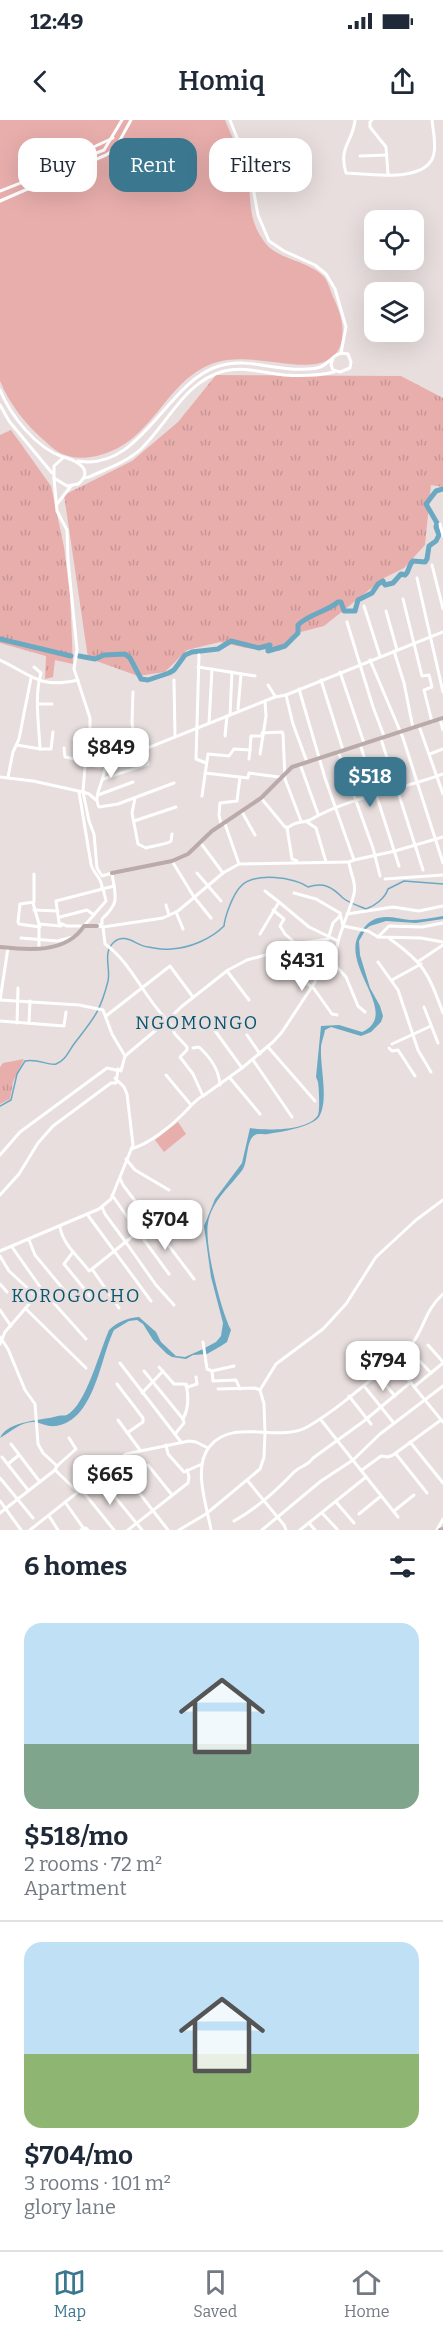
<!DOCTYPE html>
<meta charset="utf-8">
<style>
:root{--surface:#fff;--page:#f2f2f3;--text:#1f2937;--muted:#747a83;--line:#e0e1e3;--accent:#3b778f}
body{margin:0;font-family:Bitter,serif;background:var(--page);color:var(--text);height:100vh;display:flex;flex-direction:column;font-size:22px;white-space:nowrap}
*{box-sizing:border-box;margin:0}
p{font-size:20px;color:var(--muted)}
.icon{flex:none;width:33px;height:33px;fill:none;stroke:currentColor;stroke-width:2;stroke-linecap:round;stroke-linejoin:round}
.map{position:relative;height:1410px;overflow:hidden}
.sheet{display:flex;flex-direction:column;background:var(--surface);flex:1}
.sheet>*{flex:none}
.hud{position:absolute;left:18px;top:18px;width:408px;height:54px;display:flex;gap:12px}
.controls{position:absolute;left:364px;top:90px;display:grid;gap:12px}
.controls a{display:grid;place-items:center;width:60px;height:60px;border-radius:12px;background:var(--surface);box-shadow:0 6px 24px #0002;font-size:30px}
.price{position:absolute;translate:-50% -51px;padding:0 14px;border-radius:12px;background:#fff;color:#222;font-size:20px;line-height:39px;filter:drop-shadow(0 2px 3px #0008)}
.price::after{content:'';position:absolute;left:50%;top:36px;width:18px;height:14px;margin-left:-9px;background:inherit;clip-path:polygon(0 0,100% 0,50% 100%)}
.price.selected{background:var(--accent);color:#fff}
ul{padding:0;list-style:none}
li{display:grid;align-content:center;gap:12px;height:318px;padding:0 24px}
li+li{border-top:2px solid var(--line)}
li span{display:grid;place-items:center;height:186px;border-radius:18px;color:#555}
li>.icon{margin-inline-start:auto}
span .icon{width:108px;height:108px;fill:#fffc;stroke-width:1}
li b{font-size:26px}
h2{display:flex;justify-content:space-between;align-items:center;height:72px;padding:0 24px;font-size:26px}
.tag{padding:0 21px;border-radius:18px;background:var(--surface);box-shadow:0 6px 24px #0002;font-size:21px;line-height:54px}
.tag.selected{background:var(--accent);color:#fff}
.status{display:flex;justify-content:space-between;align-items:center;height:42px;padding:0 30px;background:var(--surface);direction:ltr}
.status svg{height:16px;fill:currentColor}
header{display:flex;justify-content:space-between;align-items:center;height:78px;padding:0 24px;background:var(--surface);font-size:27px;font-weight:600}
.tabs{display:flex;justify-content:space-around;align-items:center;height:84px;border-top:2px solid var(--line);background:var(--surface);font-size:16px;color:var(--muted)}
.tabs a{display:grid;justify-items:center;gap:3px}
.tabs .selected{color:var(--accent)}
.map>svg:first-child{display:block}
</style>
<div class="status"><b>12:49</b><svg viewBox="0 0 49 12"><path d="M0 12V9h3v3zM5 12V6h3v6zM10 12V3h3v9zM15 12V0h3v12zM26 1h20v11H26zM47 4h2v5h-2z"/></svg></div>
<header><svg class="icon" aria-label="back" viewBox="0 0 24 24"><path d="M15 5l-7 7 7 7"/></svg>Homiq<svg class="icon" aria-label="share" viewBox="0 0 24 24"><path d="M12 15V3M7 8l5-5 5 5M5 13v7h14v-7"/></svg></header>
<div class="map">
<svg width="443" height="1410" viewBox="0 0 443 1410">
<defs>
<pattern id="grass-tufts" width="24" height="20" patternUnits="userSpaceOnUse" patternTransform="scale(1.5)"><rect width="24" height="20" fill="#e8aeac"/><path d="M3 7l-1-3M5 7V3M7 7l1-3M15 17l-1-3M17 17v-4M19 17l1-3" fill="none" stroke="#c79594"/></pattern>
</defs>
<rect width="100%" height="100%" fill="#e8dede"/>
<g fill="url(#grass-tufts)">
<path d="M216,255L401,256L443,278V367L431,365L425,425L404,448L384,458L324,506L293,514L280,531L246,528L220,522L187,530L165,552L138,556L88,538L64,375L132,341L178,302Z"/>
<path d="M11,310L51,366L64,427L70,475L73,544L55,540L53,557L45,559L46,536L0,523V315Z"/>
<path d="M24,939L13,962L10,979L0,984V947L3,943Z"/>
</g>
<g fill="#e8aeac">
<path d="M0,0H225C232,18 243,37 247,55C253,83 246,98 266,124C279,140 311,141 325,158C329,164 331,173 334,179C340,192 344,204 342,219C336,256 289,243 264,241C249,239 229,238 214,243C161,262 154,327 91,337C72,340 59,335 46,322C26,305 10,285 0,261Z"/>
<path d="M178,1002L186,1014L164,1032L155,1020Z"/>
</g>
<path fill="#6ba8c2" d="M443,796V799L416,803L386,801L370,806L366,809L359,821L360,835L370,868L380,886L383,896L381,902L371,912L361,916L331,907L325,910C324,916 321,923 321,928C320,947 329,980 319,997C312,1007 280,1012 268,1014C263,1015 258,1013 255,1015C246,1020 248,1041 243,1049C231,1066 212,1080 208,1103C204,1124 221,1191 231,1210L227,1222L221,1226L207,1234L193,1235L186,1239L172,1237L167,1234L153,1220L143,1204L137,1200L129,1201L114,1210C100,1238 95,1300 56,1306C47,1307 42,1303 34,1302C22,1301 10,1312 0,1318C8,1300 41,1301 58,1296C61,1295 64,1296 67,1295C86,1285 100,1230 109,1210C117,1202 127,1198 139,1197L156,1212L161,1222L176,1236L185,1237L201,1230L216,1222L221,1216L223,1203L211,1157L204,1106L215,1079L242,1043L250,1008C266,1011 309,1011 318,995C320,990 319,968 318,962L316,957L321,906L339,905L362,912C404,893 333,841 363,809C366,805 369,802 373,800C385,794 398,799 410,800C421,800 432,798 443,796Z"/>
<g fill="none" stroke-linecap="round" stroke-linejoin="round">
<path stroke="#6ba8c2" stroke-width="1.5" d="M0,986L11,980L17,954L25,941C37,938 49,946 56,944C66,940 68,932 74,924C93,899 100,893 108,861C111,848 102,833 114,822C125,812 137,826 148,827C155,828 164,830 171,829C190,828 211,819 224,806C225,796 233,774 241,766C254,752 295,757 308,767C324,762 332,767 343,778C349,783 359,786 366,789C375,786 385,778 388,769L404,761L443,764"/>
<g stroke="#6ba8c2" stroke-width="5">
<path d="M0,519L71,536"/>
<path d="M79,536L95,539L104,535L125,534L130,538L141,559L148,560L169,553L174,550L185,535L192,532L218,529L231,521L259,528L270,525L268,531L285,526L298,513V505C309,494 326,492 338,482H341L344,491H355L358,480L372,473L378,464L383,461L385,465L393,463L401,454L405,455C410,451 408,445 413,441L425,442L427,439L429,426L436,421L439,415L436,407L437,403L426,384L436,371L443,369"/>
</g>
<g stroke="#fff" stroke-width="3">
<path d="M230,0L250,51L258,95L269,121L284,131L315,145L326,154L335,169L346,207L341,233"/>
<path d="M355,0C353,22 338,27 346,53C369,54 429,64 434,33C436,23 433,10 432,0"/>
<path d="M372,0L370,2V7L386,27L388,54"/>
<path d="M360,36L387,35"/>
<path d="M79,40L87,30L113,18"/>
<path d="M0,71L104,30L122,0"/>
<path d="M0,81L106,35L115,29L131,0"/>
<path d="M0,270C11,296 36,328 63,337"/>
<path d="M0,285L9,301L52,353"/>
<path d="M64,337C77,341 95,350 78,364L67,366L54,358V346Z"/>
<path d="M78,341C140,352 166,264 216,247C248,236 275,252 307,249C312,249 320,248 324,245C333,239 336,231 348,234L351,242L350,248L340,252L333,250L331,245L333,238"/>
<path d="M54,358L57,391L67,410L68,440L77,530L74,549L90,598V617L86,634L83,672L89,701L94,714L97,748L102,756L112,753C115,777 121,781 102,799V804L97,806"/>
<path d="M84,358L89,357C106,349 127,342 141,329C168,303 185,261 224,251C245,246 263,253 284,255C300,256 318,256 334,252"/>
<path d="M57,384L71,366"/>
<path d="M440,404L443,416"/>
<path d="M432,445L443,489"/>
<path d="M417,458L443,572"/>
<path d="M403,479L422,556L429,555L432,567L424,570L432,602"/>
<path d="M364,486L380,536"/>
<path d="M386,491L397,530"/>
<path d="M347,502L373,587L384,616"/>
<path d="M394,531L404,563L413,608"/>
<path d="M199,535L196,639L206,643"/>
<path d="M0,540C32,555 39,569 78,560"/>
<path d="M370,540L403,618L443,743"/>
<path d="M198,547L255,556"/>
<path d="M340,552L364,623"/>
<path d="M174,560L175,616"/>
<path d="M321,560L343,630"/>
<path d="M268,565L275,576"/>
<path d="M133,572L132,603L137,632"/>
<path d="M286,575L293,604L307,642"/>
<path d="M38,584H52"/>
<path d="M238,589L241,554"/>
<path d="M230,595L232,552"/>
<path d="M440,599L443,610"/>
<path d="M209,603L212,549"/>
<path d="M419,606L443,674"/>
<path d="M90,611L133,613"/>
<path d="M262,613L282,612L283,614L285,659L301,701"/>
<path d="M225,616L227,596"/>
<path d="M381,619L423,750"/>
<path d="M360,624L399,746"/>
<path d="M17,625L40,629C39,604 34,577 41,553L34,547"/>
<path d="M64,628L65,637L85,641"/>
<path d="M40,629H51L53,612"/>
<path d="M338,631L373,728L380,756"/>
<path d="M260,634L266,596L265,581"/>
<path d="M430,634L443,629"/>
<path d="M249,639L250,630"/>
<path d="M85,644L100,647L275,577L286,575L443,512"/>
<path d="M300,644L318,694"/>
<path d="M105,645C106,660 92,674 99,687L118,684L174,663"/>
<path d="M205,653L248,658L249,653L279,657"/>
<path d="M0,657L33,661L83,672L89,674L96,680"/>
<path d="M8,657L13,632L19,619L31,558"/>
<path d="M103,659L148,644L146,628"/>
<path d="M79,672L91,744C93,754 102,757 102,768"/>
<path d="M98,675L133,662"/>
<path d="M202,676L208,634L229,636L234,629L250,630L251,616H262"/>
<path d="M135,678L132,693L138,724L146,728C152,726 168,724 171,721L172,714"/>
<path d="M261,678L285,707H288"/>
<path d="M242,692L255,715"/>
<path d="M134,701L176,687"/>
<path d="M307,702L316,708L326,742"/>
<path d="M221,704L219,695L220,683L237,681L240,657"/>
<path d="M225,704L239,744"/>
<path d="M289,707C296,701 303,703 310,700C350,677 400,670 443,654"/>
<path d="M287,708L292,739L297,741"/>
<path d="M200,722L223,753"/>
<path d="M354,740L395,731L443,717"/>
<path d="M172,741L194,777L211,798"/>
<path d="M197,753L221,781"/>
<path d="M34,754V782L20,784L18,802L19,804L40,807"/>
<path d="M385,759L443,755"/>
<path d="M103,768L106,781L84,806H67L59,803L56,781L114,766"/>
<path d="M265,771L279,782"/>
<path d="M294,773L316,779L340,793"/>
<path d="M33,783L39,804V829"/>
<path d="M166,785L169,795"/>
<path d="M34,790L58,791"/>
<path d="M273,790L284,799L280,806L285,814L295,823"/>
<path d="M176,792L183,809"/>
<path d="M347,794L393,787L419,791L443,786"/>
<path d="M60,797L87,790L94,795"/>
<path d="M39,804L61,806"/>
<path d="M97,806L103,807L163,798L178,791L223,753L239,744L349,742"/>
<path d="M103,807L105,824C132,843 144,878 168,901"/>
<path d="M260,814L279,782L309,807L338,821"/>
<path d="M378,817L389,806L422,807L443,803"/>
<path d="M21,818L57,821L73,817"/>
<path d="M390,819C425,844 428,853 443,893"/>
<path d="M8,828L0,880L79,885L103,890L112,914L125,936"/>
<path d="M272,835L313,868L312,866L332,894L337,895"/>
<path d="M419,841L443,825"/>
<path d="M378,842L398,870L418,930L431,952"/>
<path d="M336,846L346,857L358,886L365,892"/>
<path d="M227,851L249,880"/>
<path d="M392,860L421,844"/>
<path d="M424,887L438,923"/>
<path d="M106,896L170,846L193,877"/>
<path d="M168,900L175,914L187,927V930L180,937L193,954L203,976"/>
<path d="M0,901L64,906L66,892"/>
<path d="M17,903L18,868"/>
<path d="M29,903L30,881"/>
<path d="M213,908L242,948"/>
<path d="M247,915L260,934"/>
<path d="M392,924L431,906"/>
<path d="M268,927L315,981"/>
<path d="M193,928L199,927C210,937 219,950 220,965"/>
<path d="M389,928L392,931L398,930L415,956"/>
<path d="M253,940L292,997"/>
<path d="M118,949L121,951L125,936L168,900L181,887L228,850L247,840L291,828L294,824L328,819L333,803L340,796V793L343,806L368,811L378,817L421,818L443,822"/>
<path d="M166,955L191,985"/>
<path d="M230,958L260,994"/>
<path d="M203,976L242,948L273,922L282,912L315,862L321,847L336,846C333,822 348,798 354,774C357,763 350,753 349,742L354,740L325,658L299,569"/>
<path d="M131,1029C149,1024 170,1007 183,994C190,987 195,980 204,975"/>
<path d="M0,1035L20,1012L107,948L116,950"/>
<path d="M126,1039L135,1050L169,1070"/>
<path d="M120,1058L123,1065L194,1159"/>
<path d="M0,1075L19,1054L38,1023L53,1006L111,963H116L118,949"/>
<path d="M112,1075L138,1112"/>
<path d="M102,1087L105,1094L125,1121"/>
<path d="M87,1094L151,1181"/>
<path d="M60,1107C63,1125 79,1137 89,1151L92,1149L119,1188"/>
<path d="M29,1120L35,1135L73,1181"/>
<path d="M144,1120L169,1154"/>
<path d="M125,1121L156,1165L174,1185"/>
<path d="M12,1127L43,1171L86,1219"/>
<path d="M0,1131L99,1089L111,1079L133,1025L127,974L124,967L115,958"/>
<path d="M73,1132L64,1144L90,1176"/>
<path d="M0,1136L9,1151L36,1176"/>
<path d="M92,1149L138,1112L145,1114L155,1107"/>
<path d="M0,1164L7,1172"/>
<path d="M26,1189L86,1248"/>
<path d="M0,1190L11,1206"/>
<path d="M0,1217L8,1229L25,1270L35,1284L38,1324L43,1333L57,1346L55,1350L78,1372"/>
<path d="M203,1222L207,1249L212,1251L213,1261L236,1260L240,1269"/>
<path d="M0,1224L5,1212L36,1176L43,1171"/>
<path d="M428,1225L443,1242"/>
<path d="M413,1234L431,1253"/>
<path d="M393,1241L443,1302"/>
<path d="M120,1243L181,1322"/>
<path d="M372,1245L378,1254"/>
<path d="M159,1247L174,1264H184L188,1267L186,1264C189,1277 189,1288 183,1299L184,1303L175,1314"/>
<path d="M144,1251L183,1299"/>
<path d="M212,1251L234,1246"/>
<path d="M377,1255L395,1276"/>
<path d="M117,1264L143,1298V1302L127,1313"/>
<path d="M364,1266L393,1302"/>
<path d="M415,1266L443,1243"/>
<path d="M188,1267L197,1264L196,1257"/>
<path d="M260,1270L276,1244L323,1209L346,1184L376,1137L416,1100L443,1080"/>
<path d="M142,1273L163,1251"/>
<path d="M349,1276L371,1304"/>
<path d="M118,1300L140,1330"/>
<path d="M321,1300L398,1397"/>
<path d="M410,1322L443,1363"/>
<path d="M11,1324L40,1362"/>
<path d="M166,1325L168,1334L184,1352L202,1344"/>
<path d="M396,1334L427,1373"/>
<path d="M2,1337L28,1370"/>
<path d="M116,1343L168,1410"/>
<path d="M8,1344L19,1335"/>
<path d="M148,1345L172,1375"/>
<path d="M57,1346L76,1329L69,1318"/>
<path d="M362,1350L381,1336L388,1337L393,1335L441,1300"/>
<path d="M98,1356L142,1410"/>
<path d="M0,1358L33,1398"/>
<path d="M247,1360L284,1405L286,1410"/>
<path d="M81,1369L114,1410"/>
<path d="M0,1381L21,1410"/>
<path d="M65,1382L84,1409"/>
<path d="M336,1382L354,1403"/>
<path d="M394,1391L414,1375"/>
<path d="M0,1393L55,1350"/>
<path d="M322,1393L337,1409"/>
<path d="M359,1394L381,1376"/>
<path d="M49,1396L58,1410"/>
<path d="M234,1401C256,1389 277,1370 294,1352C300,1346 308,1346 313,1338L364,1301L411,1262"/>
<path d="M309,1403L315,1410"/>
<path d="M30,1410L126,1334L189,1321L196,1322L208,1328"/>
<path d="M81,1410L86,1408L88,1410"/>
<path d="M128,1410L188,1363L189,1357L187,1350"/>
<path d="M179,1410L206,1394L260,1349L264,1337L265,1313L264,1284L260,1270L255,1268L218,1269"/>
<path d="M211,1410C207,1386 192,1347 210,1326C234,1297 279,1324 309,1306C336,1290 361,1268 385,1248C394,1240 405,1233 412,1224C425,1207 425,1190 443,1174"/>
<path d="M262,1410L321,1361L353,1340L380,1314L443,1266"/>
<path d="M300,1410L366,1357"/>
<path d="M437,1410L443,1399"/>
</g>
<g stroke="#baa" stroke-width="4">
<path d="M112,753L172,741L188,734L212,711L261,678L292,647L443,598"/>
<path d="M0,827C28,830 66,834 84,806H97"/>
<path d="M440,1410L443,1409"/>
</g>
</g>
<g text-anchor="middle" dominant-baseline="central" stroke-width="4.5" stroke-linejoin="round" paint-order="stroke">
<g font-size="18" letter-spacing="1.5" fill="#055670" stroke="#e8dede">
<text x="197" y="903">NGOMONGO</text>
<text x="76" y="1176">KOROGOCHO</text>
</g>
</g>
</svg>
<div class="controls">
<a><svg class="icon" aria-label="locate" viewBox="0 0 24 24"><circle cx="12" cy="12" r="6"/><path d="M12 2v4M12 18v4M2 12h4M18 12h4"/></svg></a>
<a><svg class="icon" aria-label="layers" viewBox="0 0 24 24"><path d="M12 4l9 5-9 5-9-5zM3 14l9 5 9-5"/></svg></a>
</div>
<b class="price" style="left:111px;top:659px">$849</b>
<b class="price selected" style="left:370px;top:688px">$518</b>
<b class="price" style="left:302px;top:872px">$431</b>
<b class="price" style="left:165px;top:1131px">$704</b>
<b class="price" style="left:383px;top:1272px">$794</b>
<b class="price" style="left:110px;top:1386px">$665</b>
<div class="hud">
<a class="tag">Buy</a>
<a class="tag selected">Rent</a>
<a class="tag">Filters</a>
</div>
</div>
<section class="sheet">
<h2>6 homes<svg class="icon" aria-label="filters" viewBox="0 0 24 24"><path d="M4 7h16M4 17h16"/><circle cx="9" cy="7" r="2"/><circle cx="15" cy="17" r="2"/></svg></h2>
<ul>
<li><span style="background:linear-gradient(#bfe0f5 65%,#7fa58c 0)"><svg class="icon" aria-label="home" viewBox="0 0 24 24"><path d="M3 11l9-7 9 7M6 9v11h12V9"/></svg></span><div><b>$518/mo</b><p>2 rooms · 72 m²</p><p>Apartment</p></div></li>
<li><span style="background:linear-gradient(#bfe0f5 60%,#8fb573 0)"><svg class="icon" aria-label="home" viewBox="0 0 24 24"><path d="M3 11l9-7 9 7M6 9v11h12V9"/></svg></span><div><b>$704/mo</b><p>3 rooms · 101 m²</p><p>glory lane</p></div></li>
</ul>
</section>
<nav class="tabs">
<a class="selected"><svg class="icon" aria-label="map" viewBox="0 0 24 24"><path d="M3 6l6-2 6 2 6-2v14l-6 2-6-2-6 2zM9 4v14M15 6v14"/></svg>Map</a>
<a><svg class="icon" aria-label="saved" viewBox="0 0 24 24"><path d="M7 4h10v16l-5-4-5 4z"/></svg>Saved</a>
<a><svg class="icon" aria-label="home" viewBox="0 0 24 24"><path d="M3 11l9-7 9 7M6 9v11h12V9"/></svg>Home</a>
</nav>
